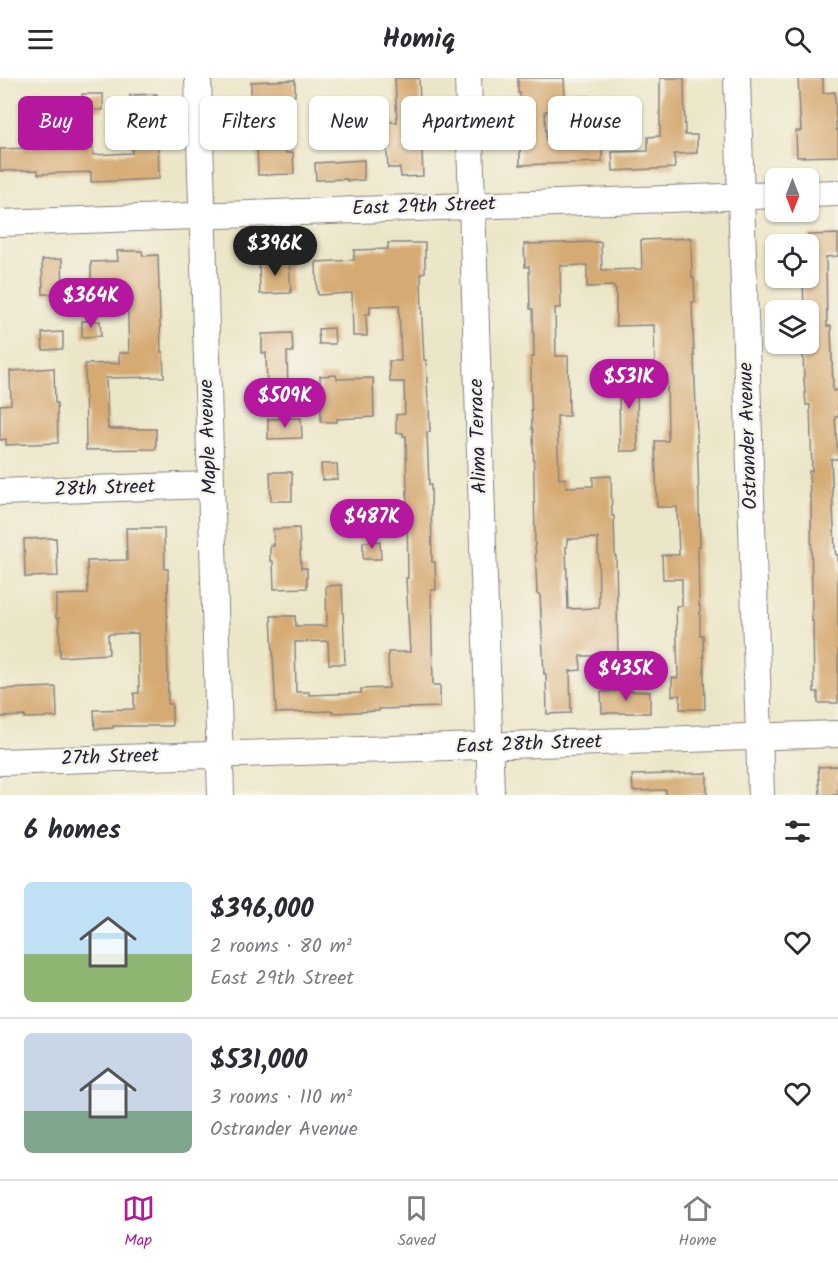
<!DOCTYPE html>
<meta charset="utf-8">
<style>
:root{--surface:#fff;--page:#f7f7f7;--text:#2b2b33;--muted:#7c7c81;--line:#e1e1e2;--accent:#b5179e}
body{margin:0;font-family:Kalam,sans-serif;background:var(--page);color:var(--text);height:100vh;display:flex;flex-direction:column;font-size:22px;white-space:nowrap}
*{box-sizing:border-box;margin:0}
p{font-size:20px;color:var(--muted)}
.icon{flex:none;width:33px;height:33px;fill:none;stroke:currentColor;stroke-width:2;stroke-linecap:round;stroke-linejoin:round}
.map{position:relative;height:717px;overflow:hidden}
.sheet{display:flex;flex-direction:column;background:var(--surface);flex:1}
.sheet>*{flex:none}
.top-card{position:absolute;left:18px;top:18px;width:802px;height:54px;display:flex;gap:12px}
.needle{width:39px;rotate:180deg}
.fabs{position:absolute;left:765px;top:90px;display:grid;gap:12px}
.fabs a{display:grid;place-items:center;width:54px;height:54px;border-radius:9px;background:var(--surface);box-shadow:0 2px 4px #0004;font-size:30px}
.price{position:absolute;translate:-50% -51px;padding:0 14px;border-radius:21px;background:var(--accent);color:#fff;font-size:20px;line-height:39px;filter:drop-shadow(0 2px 3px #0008)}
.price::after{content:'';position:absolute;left:50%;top:36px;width:18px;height:14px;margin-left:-9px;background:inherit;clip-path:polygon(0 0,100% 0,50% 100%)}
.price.current{background:#222;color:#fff}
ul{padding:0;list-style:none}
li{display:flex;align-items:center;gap:18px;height:150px;padding:0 24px}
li+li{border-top:2px solid var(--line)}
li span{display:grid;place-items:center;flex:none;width:168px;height:120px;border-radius:9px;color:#555}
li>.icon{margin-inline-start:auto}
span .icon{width:72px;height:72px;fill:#fffc;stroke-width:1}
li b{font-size:26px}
h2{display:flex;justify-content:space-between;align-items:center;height:72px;padding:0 24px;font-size:26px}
.tag{padding:0 21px;border-radius:9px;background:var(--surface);box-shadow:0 2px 4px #0004;font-size:21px;line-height:54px}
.tag.current{background:var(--accent);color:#fff}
header{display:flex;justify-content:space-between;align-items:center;height:78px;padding:0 24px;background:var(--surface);font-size:27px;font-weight:600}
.menu{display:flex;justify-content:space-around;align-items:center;height:84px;border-top:2px solid var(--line);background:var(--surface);font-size:16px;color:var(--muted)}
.menu a{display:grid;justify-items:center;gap:3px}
.menu .current{color:var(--accent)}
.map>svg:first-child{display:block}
</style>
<header><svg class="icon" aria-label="menu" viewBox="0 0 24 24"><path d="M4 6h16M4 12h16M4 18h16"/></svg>Homiq<svg class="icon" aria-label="search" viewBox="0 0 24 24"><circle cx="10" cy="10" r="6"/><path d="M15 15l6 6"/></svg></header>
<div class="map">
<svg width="838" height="717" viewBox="0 0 838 717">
<rect width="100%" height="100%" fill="#f7f3e8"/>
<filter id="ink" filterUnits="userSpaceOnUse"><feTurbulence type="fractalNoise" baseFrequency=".0167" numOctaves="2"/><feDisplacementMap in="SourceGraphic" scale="12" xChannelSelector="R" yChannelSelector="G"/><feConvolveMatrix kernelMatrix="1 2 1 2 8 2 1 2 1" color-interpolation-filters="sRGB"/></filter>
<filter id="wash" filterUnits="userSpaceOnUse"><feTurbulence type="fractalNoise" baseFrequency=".008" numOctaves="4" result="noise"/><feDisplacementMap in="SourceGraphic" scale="24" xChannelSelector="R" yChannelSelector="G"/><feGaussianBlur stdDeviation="1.35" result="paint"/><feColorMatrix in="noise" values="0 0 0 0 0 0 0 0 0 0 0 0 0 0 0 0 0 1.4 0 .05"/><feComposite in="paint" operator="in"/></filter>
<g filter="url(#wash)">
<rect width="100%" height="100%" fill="#ece6c8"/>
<g id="blocks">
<g fill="#d6aa73" fill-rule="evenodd">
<path d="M395,0H419L423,98L401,99L400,90H388L385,44H397Z"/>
<path d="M518,0H564L565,19L589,18V32L545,33L546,63L561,62V67L602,66V84L520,87V15H518Z"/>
<path d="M660,0H684L685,57H697V75L674,76L675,90L613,93L612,74L648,73V59L660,58Z"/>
<path d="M798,0H823V15L835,14L836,52H838V78L797,79L796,53H801Z"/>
<path d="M295,2V18H284L286,75H293L294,96L258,97L257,63H255L253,20H251V4Z"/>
<rect x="82" y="16" width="21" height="16"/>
<path d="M157,16L159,101L91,104V94L38,96V92L0,93V71L33,70L32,35H51V57L92,55L93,77L132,75L130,17Z"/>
<rect x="348" y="32" width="17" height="17"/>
<path d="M364,82V102L347,103V101L316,102L315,85Z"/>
<path d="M838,156V178L826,179L827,248H831L833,313L837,312L838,331V339H835L838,381H831L835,473L836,477H838V625H818V614H814L813,543H812L811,421H810L809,393H812L810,327H806L804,302L803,273H808V232H804L803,200H808V157Z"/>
<path d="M691,160L692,200H694L695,224H692L698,385L700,468H698L699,528H700V557H703L705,631H680V617L672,618V600H678L676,528H682V501H663L662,477H679L677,429H657L655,363H668L667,296H655L654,247L616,248V211H614V208L587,209V187L560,188L561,230H555L556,278H568L569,338H557L559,401L565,400L566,409L593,408V399L611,398L612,438H614L615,478H616L618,578H580L581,592L570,593L571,635L547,636L546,596H544L540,516H537L535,463L533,351H532L531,317V279H534L533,231H530L529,188L525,189L524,166L601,164L602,192L642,191L641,162ZM598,460L599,530L568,531L566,469H567V461Z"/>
<path d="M388,165H425V194L421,195L422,243L424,282H426L428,324H429L430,354H427L429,407H431L432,484H435L436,512H431L433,607H440V629L379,631V633L333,635V633L276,635L271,538H295L296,548H327L326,508L342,507L345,586H329L328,563L295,564L296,614H309V617L361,615V611L389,610L388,574H410L406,500H408L406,358H403V355H396V337L405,336L404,304H390L389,283H401L399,227L370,228V236H366L367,258H353L352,215L318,217V214H317L316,184L354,182V172L388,171Z"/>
<path d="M117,173H142L143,178L158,177L161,274H163L164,299L106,300L108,351H156V371L86,372L85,286L119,285V275H129L127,207L91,208V184L118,183Z"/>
<path d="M62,181L63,216H43L42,182Z"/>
<path d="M289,182L291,215L260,216L259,183Z"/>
<path d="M82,243H100L101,258L82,259Z"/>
<path d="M334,250L335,266H319L318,251Z"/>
<path d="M63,254V271L43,272L42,255Z"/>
<path d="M292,255L293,274H287L288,313H267L266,275H262V256Z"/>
<path d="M54,290L55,325H57L58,365L6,367V361L0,362V327L11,326L10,293Z"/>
<path d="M620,290H638V307H637L638,373H620L619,317H621Z"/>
<path d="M336,297L337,301L373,300L374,339L337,341V344H321L320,298Z"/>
<path d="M301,340L302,360L268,361V341Z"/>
<path d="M321,386H337L338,401L322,402Z"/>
<path d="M270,394H292V423H271Z"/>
<path d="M126,450H164L165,491H168V513H167L168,626H172V648H113V650L95,651L94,632L134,631V615H139L138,555L108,556L109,576L60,579L59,540H56V517L88,516L87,483L127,482Z"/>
<path d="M299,450L301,490H307V510L274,511L273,483H270V468H274L273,451Z"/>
<path d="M56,460L58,498L25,499L24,461Z"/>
<path d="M380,463L381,481H363V464Z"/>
<path d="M56,609L57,639L25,640V638L0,639V611Z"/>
<path d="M623,613L650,614V635H602L601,614Z"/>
<path d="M838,688V717H820L818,689Z"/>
<path d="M707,695V716L666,717V712L633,713L632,697Z"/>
</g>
</g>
</g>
<g filter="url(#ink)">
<use href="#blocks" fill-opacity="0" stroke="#878482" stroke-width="1.5"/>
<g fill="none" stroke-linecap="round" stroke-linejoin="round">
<defs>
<g id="minor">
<path d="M198,0L221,717"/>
<path d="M468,0L491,717"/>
<path d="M737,0L761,717"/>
<path d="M808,116L838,115"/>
<path d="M0,145L776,117"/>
<path d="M0,414L210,407"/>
<path d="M0,684L838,656"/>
</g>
</defs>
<use href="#minor" stroke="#878482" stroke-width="28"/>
<use href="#minor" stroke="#fff" stroke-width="26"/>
</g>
</g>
<g text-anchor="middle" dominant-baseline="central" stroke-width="4.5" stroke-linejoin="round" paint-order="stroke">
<g font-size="20" fill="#22223b" stroke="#f7f3e8">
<text transform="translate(424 129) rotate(-2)">East 29th Street</text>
<text transform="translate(479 358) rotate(-92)">Alima Terrace</text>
<text transform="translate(749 358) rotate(-92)">Ostrander Avenue</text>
<text transform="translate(209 359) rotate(-92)">Maple Avenue</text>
<text transform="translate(105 411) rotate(-2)">28th Street</text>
<text transform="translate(529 667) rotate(-2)">East 28th Street</text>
<text transform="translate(110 680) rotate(-2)">27th Street</text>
</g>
</g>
</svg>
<div class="fabs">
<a><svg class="needle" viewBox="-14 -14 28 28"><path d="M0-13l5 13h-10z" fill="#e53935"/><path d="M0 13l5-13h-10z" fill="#7c7c81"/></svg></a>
<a><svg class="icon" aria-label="locate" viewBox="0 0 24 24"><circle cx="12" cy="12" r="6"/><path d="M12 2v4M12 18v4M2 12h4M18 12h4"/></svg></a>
<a><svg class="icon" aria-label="layers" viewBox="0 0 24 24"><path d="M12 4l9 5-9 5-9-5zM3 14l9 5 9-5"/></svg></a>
</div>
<b class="price current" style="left:275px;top:199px">$396K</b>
<b class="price" style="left:91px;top:251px">$364K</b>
<b class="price" style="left:629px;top:332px">$531K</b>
<b class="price" style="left:285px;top:351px">$509K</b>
<b class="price" style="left:372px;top:472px">$487K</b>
<b class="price" style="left:626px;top:624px">$435K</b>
<div class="top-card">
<a class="tag current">Buy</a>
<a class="tag">Rent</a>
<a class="tag">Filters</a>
<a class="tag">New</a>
<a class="tag">Apartment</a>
<a class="tag">House</a>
</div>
</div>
<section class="sheet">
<h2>6 homes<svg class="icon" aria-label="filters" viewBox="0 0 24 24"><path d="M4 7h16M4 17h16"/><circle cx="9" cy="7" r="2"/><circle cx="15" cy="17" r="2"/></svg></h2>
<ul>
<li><span style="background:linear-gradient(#bfe0f5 60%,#8fb573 0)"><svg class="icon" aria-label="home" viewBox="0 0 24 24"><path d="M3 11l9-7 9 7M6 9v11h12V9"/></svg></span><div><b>$396,000</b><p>2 rooms · 80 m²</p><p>East 29th Street</p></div><svg class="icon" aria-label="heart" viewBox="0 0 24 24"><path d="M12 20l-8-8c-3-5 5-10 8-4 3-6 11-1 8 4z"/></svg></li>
<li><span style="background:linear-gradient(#c9d6e8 65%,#7fa58c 0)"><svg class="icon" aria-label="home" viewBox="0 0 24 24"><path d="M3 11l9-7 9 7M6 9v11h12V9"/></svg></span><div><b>$531,000</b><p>3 rooms · 110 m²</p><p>Ostrander Avenue</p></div><svg class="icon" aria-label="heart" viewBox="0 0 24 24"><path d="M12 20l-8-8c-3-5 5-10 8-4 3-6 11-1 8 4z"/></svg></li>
</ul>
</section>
<nav class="menu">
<a class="current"><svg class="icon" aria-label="map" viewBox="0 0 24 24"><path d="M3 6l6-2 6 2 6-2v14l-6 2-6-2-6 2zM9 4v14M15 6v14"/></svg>Map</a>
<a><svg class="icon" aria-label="saved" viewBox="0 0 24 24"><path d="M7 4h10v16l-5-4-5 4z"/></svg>Saved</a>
<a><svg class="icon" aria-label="home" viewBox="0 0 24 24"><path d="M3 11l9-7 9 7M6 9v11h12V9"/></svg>Home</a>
</nav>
